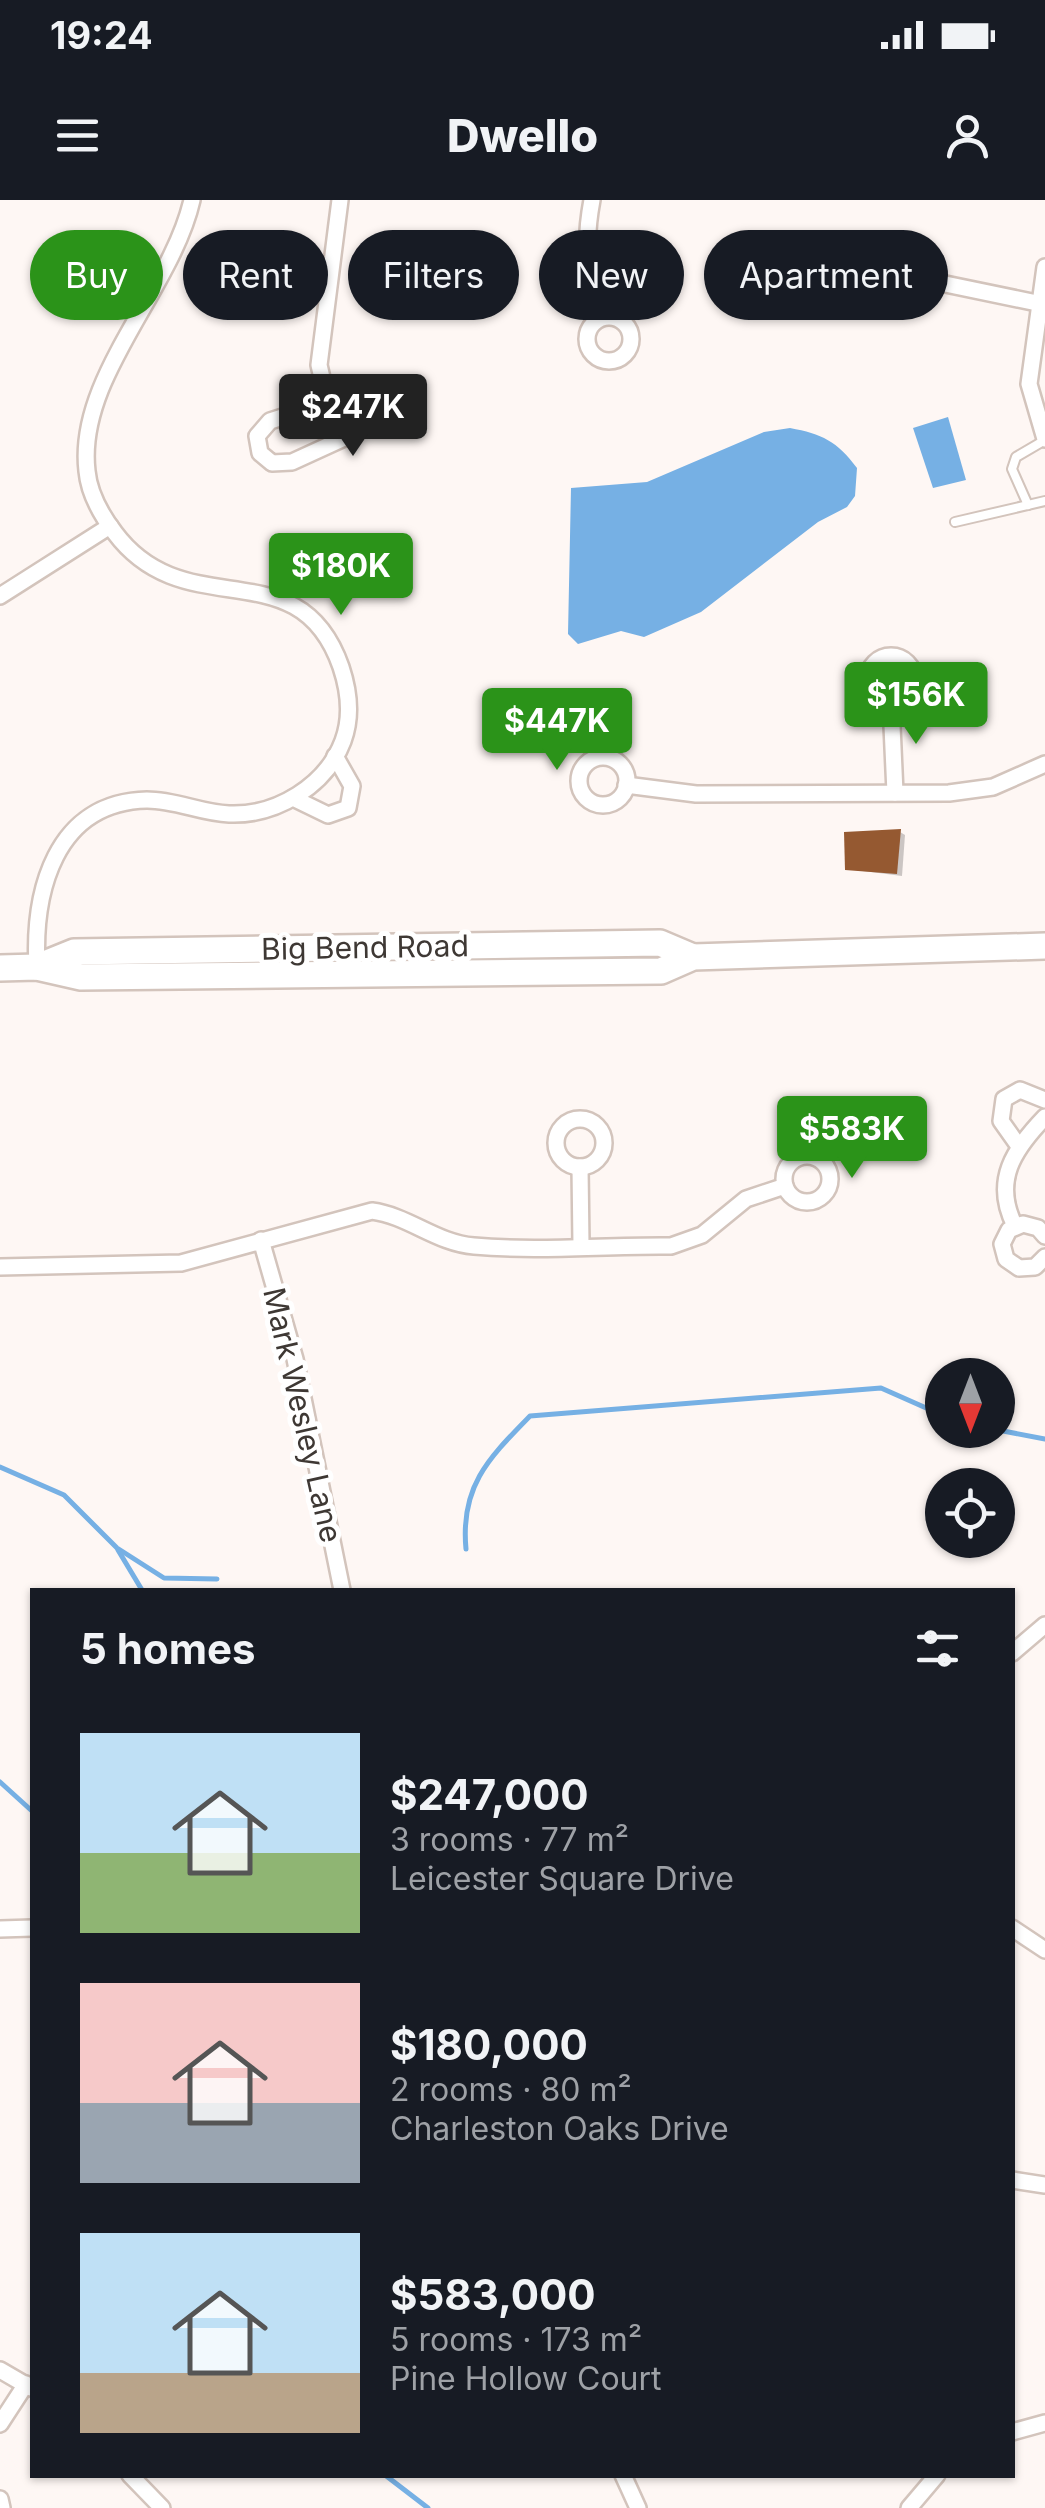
<!DOCTYPE html>
<meta charset="utf-8">
<style>
:root{--surface:#171b24;--page:#242831;--text:#f1f3f6;--muted:#9ea1a6;--accent:#2b9319}
body{margin:0;font-family:Inter,sans-serif;background:var(--page);color:var(--text);height:100vh;display:flex;flex-direction:column;font-size:38px;white-space:nowrap}
*{box-sizing:border-box;margin:0}
p{font-size:32px;color:var(--muted)}
.icon{flex:none;width:55px;height:55px;fill:none;stroke:currentColor;stroke-width:2;stroke-linecap:round;stroke-linejoin:round}
.map{position:relative;flex:1;overflow:hidden}
.drawer{position:absolute;left:30px;top:1388px;width:985px;height:890px;display:flex;flex-direction:column;background:var(--surface);border-radius:0px;box-shadow:0 2px 8px #0004}
.drawer>*{flex:none}
.banner{position:absolute;left:30px;top:30px;width:985px;height:90px;display:flex;gap:20px}
.needle{width:65px;rotate:180deg}
.buttons{position:absolute;left:925px;top:1158px;display:grid;gap:20px}
.buttons a{display:grid;place-items:center;width:90px;height:90px;border-radius:50%;background:var(--surface);box-shadow:0 2px 8px #0004;font-size:50px}
.price{position:absolute;translate:-50% -85px;padding:0 22px;border-radius:10px;background:var(--accent);color:#fff;font-size:32px;line-height:65px;filter:drop-shadow(0 2px 5px #0008)}
.price::after{content:'';position:absolute;left:50%;top:60px;width:30px;height:22px;margin-left:-15px;background:inherit;clip-path:polygon(0 0,100% 0,50% 100%)}
.price.current{background:#222;color:#fff}
ul{padding:0;list-style:none}
li{display:flex;align-items:center;gap:30px;height:250px;padding:0 50px}
li span{display:grid;place-items:center;flex:none;width:280px;height:200px;border-radius:0px;color:#555}
li>.icon{margin-inline-start:auto}
span .icon{width:120px;height:120px;fill:#fffc;stroke-width:1}
li b{font-size:42px}
h2{display:flex;justify-content:space-between;align-items:center;height:120px;padding:0 50px;font-size:42px}
.chip{padding:0 35px;border-radius:45px;background:var(--surface);box-shadow:0 2px 8px #0004;font-size:35px;line-height:90px}
.chip.current{background:var(--accent);color:#fff}
.status{display:flex;justify-content:space-between;align-items:center;height:70px;padding:0 50px;background:var(--surface);direction:ltr}
.status svg{height:28px;fill:currentColor}
header{display:flex;justify-content:space-between;align-items:center;height:130px;padding:0 50px;background:var(--surface);font-size:45px;font-weight:800}
.map>svg:first-child{display:block}
</style>
<div class="status"><b>19:24</b><svg viewBox="0 0 49 12"><path d="M0 12V9h3v3zM5 12V6h3v6zM10 12V3h3v9zM15 12V0h3v12zM26 1h20v11H26zM47 4h2v5h-2z"/></svg></div>
<header><svg class="icon" aria-label="menu" viewBox="0 0 24 24"><path d="M4 6h16M4 12h16M4 18h16"/></svg>Dwello<svg class="icon" aria-label="person" viewBox="0 0 24 24"><circle cx="12" cy="8" r="4"/><path d="M4 21q1-7 8-7t8 7"/></svg></header>
<div class="map">
<svg width="1045" height="2308" viewBox="0 0 1045 2308">
<rect width="100%" height="100%" fill="#fef7f4"/>
<g fill="#76b0e4">
<path d="M948,217L966,280L933,288L913,228Z"/>
<path d="M790,228C822,234 837,241 857,268L855,296L847,307L818,322L701,412L644,437L621,431L578,444L568,434L571,288L647,282L764,232Z"/>
</g>
<path fill="#0003" d="M900,632L905,635L902,676L847,669Z"/>
<g fill="none" stroke-linecap="round" stroke-linejoin="round">
<g stroke="#76b0e4" stroke-width="5">
<path d="M998,1230L1045,1239"/>
<path d="M0,1267L64,1295L117,1348L164,1378L217,1379"/>
<path d="M466,1349C460,1286 489,1258 530,1216L881,1188L942,1215"/>
<path d="M118,1350L142,1390"/>
<path d="M0,1582L32,1611"/>
<path d="M385,2275L428,2308"/>
</g>
</g>
<path fill="#955931" d="M901,629L897,674L845,670L844,632Z"/>
<g fill="none" stroke-linecap="round" stroke-linejoin="round">
<defs>
<g id="lane">
<path d="M1028,305L1012,269L1016,257L1045,240"/>
<path d="M955,322L1045,301"/>
</g>
<g id="street">
<path d="M592,0C584,42 586,78 604,116"/>
<circle cx="878" cy="70" r="23"/>
<path d="M1045,67L1029,184L1045,239"/>
<path d="M902,75L1037,103"/>
<circle cx="609" cy="139" r="22"/>
<path d="M342,198L356,213L351,235L292,262L272,263L260,253L257,236L270,221Z"/>
<path d="M327,199L319,165L340,0"/>
<path d="M0,396L110,326"/>
<circle cx="891" cy="479" r="23"/>
<path d="M891,503L895,593"/>
<circle cx="603" cy="581" r="24"/>
<path d="M626,585L696,594L949,593L993,587L1045,564"/>
<path d="M293,598L328,615L348,608L352,586L335,556"/>
<path d="M37,767C33,693 54,602 147,600C176,600 201,613 229,614C276,616 326,586 343,541C352,517 349,491 341,467C299,346 186,428 115,333C102,316 89,293 87,271C76,178 171,91 192,0"/>
<circle cx="580" cy="943" r="24"/>
<path d="M1018,945L1001,921L1004,899L1020,890L1045,900"/>
<circle cx="807" cy="979" r="23"/>
<path d="M580,967L581,1045"/>
<path d="M1015,1026C992,981 1014,949 1045,917"/>
<path d="M1045,1036L1038,1028L1023,1024L1009,1030L1002,1044L1006,1059L1019,1068L1035,1067L1045,1057"/>
<path d="M261,1040L295,1159L342,1390"/>
<path d="M0,1067L181,1063L372,1011C409,1016 436,1043 474,1046C539,1052 607,1045 671,1046L702,1035L746,999L785,986"/>
<path d="M1012,1453L1045,1425"/>
<path d="M1012,1728L1045,1750"/>
<path d="M0,1729L32,1728"/>
<path d="M1012,1980L1045,1985"/>
<path d="M0,2170L31,2188"/>
<path d="M0,2224L26,2184"/>
<path d="M1012,2232L1045,2223"/>
<path d="M130,2275L162,2308"/>
<path d="M623,2275L638,2308"/>
<path d="M0,2299L2,2308"/>
<path d="M909,2308L937,2275"/>
</g>
<g id="primary">
<path d="M37,767L74,752L660,743L693,757"/>
<path d="M0,768L37,767L81,777L661,771L693,757L1045,746"/>
</g>
</defs>
<use href="#lane" stroke="#d3c4bc" stroke-width="12"/>
<use href="#street" stroke="#d3c4bc" stroke-width="20"/>
<use href="#primary" stroke="#d3c4bc" stroke-width="30"/>
<use href="#lane" stroke="#fff" stroke-width="8"/>
<use href="#street" stroke="#fff" stroke-width="15"/>
<use href="#primary" stroke="#fff" stroke-width="25"/>
</g>
<g text-anchor="middle" dominant-baseline="central" stroke-width="10" stroke-linejoin="round" paint-order="stroke">
<g font-size="30" fill="#3e3834" stroke="#fff">
<text transform="translate(365 747) rotate(-1)">Big Bend Road</text>
<text transform="translate(303 1215) rotate(77)">Mark Wesley Lane</text>
</g>
</g>
</svg>
<div class="buttons">
<a><svg class="needle" viewBox="-14 -14 28 28"><path d="M0-13l5 13h-10z" fill="#e53935"/><path d="M0 13l5-13h-10z" fill="#9ea1a6"/></svg></a>
<a><svg class="icon" aria-label="locate" viewBox="0 0 24 24"><circle cx="12" cy="12" r="6"/><path d="M12 2v4M12 18v4M2 12h4M18 12h4"/></svg></a>
</div>
<b class="price current" style="left:353px;top:259px">$247K</b>
<b class="price" style="left:341px;top:418px">$180K</b>
<b class="price" style="left:916px;top:547px">$156K</b>
<b class="price" style="left:557px;top:573px">$447K</b>
<b class="price" style="left:852px;top:981px">$583K</b>
<div class="banner">
<a class="chip current">Buy</a>
<a class="chip">Rent</a>
<a class="chip">Filters</a>
<a class="chip">New</a>
<a class="chip">Apartment</a>
</div>
<section class="drawer">
<h2>5 homes<svg class="icon" aria-label="filters" viewBox="0 0 24 24"><path d="M4 7h16M4 17h16"/><circle cx="9" cy="7" r="2"/><circle cx="15" cy="17" r="2"/></svg></h2>
<ul>
<li><span style="background:linear-gradient(#bfe0f5 60%,#8fb573 0)"><svg class="icon" aria-label="home" viewBox="0 0 24 24"><path d="M3 11l9-7 9 7M6 9v11h12V9"/></svg></span><div><b>$247,000</b><p>3 rooms · 77 m²</p><p>Leicester Square Drive</p></div></li>
<li><span style="background:linear-gradient(#f6c9c9 60%,#9aa5b1 0)"><svg class="icon" aria-label="home" viewBox="0 0 24 24"><path d="M3 11l9-7 9 7M6 9v11h12V9"/></svg></span><div><b>$180,000</b><p>2 rooms · 80 m²</p><p>Charleston Oaks Drive</p></div></li>
<li><span style="background:linear-gradient(#bfe0f5 70%,#b9a48a 0)"><svg class="icon" aria-label="home" viewBox="0 0 24 24"><path d="M3 11l9-7 9 7M6 9v11h12V9"/></svg></span><div><b>$583,000</b><p>5 rooms · 173 m²</p><p>Pine Hollow Court</p></div></li>
</ul>
</section>
</div>
